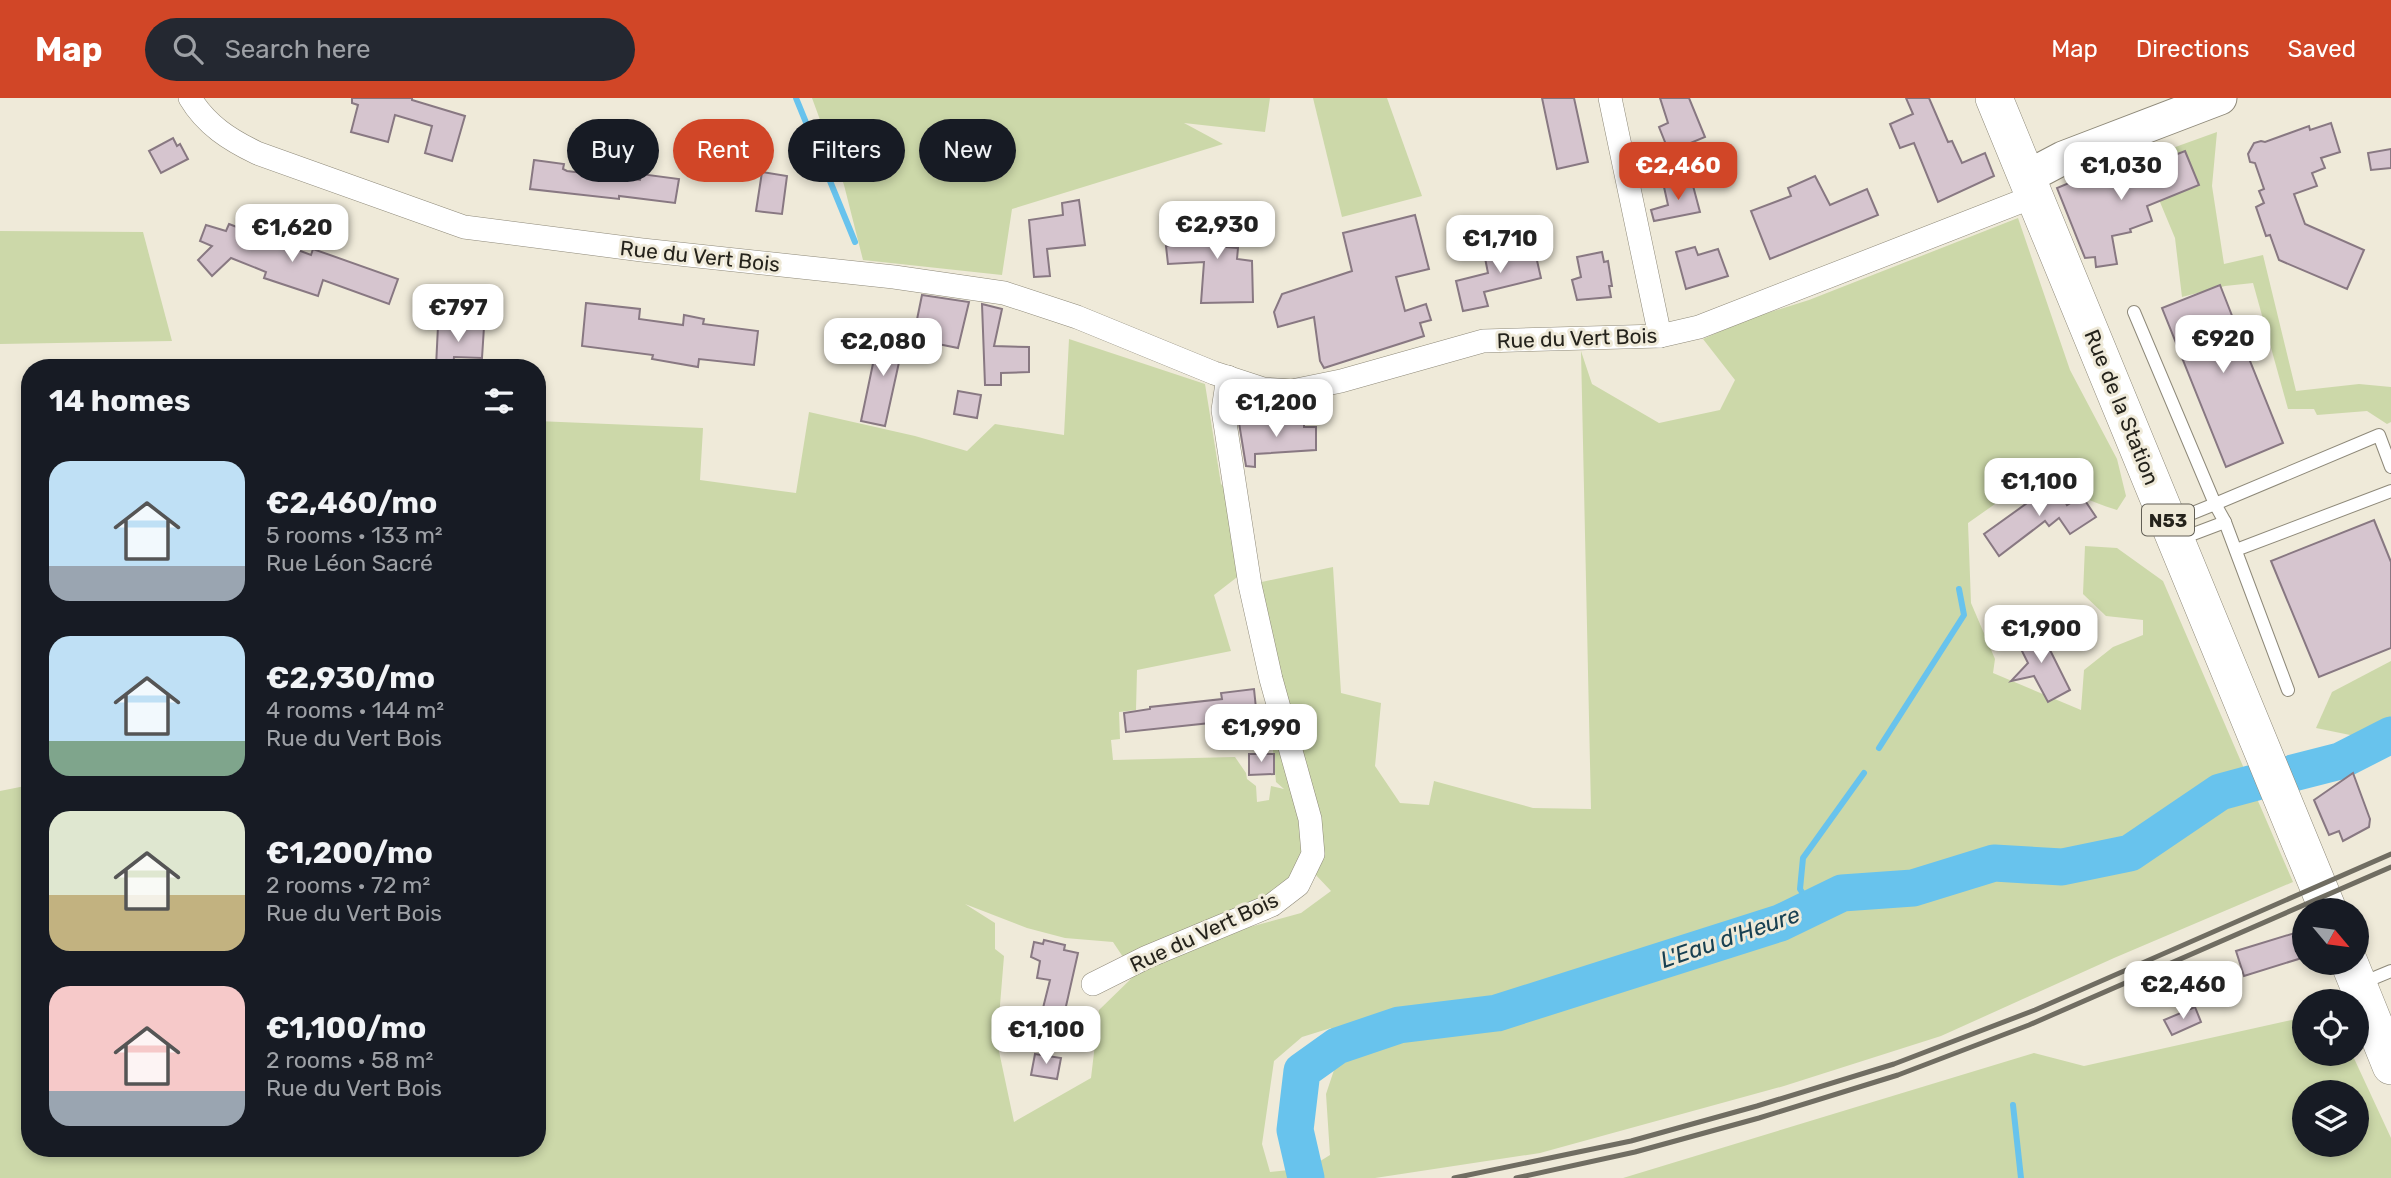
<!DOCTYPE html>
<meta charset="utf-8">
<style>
:root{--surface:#171b24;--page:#242831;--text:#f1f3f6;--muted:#9ea1a6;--accent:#d14627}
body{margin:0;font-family:Rubik,sans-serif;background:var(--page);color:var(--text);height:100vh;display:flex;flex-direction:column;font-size:26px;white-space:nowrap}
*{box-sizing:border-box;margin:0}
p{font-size:23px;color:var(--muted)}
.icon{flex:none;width:38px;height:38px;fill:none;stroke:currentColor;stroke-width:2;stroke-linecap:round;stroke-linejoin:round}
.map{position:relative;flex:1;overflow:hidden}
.panel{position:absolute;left:21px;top:261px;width:525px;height:798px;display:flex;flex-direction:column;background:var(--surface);border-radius:28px;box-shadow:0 4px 10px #0003}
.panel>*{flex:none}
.hud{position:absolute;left:567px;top:21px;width:665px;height:63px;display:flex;gap:14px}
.needle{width:46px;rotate:119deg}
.buttons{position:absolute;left:2292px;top:800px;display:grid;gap:14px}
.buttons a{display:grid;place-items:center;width:77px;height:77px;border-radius:50%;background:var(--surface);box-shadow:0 4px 10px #0003;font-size:35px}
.price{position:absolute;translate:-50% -60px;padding:0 16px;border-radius:14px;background:#fff;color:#222;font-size:23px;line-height:46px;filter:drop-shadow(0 2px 4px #0008)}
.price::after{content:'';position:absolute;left:50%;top:42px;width:21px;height:16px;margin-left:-10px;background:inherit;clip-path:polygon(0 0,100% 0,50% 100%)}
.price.selected{background:var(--accent);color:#fff}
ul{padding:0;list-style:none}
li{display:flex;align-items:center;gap:21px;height:175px;padding:0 28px}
li span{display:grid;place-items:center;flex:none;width:196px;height:140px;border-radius:21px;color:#555}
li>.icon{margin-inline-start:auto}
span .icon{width:84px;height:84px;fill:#fffc;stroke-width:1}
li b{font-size:30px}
h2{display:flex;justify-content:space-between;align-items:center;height:84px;padding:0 28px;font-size:30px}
.chip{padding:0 24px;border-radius:32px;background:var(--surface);box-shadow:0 4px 10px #0003;font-size:24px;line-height:63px}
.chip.selected{background:var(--accent);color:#fff}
header{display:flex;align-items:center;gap:42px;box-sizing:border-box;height:98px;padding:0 35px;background:var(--accent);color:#fff}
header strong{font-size:33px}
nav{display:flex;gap:38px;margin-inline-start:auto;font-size:24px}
.search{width:490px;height:63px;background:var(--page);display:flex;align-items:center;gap:18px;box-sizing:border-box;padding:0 24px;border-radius:38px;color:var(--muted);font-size:26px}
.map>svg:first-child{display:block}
</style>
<header>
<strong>Map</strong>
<div class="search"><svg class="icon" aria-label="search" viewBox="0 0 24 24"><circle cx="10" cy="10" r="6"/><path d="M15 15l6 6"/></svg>Search here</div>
<nav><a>Map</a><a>Directions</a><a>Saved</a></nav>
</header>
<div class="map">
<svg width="2391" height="1080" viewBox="0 0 2391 1080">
<rect width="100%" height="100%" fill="#efead9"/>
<g fill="#ccd8a9" fill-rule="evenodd">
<path d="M812,0H1270L1265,34L1184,25L1223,46L1012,111L1002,177L863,162L844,87Z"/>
<path d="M1313,0H1387L1422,98L1342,119Z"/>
<path d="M2217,34L2212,88L2224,166L2263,157L2296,293L2359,286L2391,289V324L2387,326L2367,313L2317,317L2314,311H2288L2253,185L2225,188L2182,199L2175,140L2142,61Z"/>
<path d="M2018,120L2070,272L2117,361L2126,398L2117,412C2082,401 2051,383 2014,377L1995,406L1968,425L1971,505L1995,561L1993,575L2081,612L2084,572L2113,549L2143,537V522L2106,518L2083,496L2085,448L2117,450L2163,483L2293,784L2114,860L1941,938L1784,988L1540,1055L1375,1080H0V693L30,687V1050H537V323L703,330L700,382L796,395L809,314L915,338L967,353L995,326L1064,337L1069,241L1205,286L1221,386L1229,395L1245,473L1214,497L1231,553L1137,572L1136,612L1119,614L1120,641L1111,642L1113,662L1235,659L1246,675L1247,681L1256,688L1257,704L1269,702L1271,688L1284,691L1276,684L1257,485L1333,469L1341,595L1381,605L1375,668L1400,705L1429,707L1434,683L1533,710L1591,711L1581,253L1592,286L1659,325L1720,312L1735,282L1703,241L1748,221L1809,202ZM1314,775L1331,793L1301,815L1235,833L1138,874L1099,912L1091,980L1014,1024L997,944L1004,858L995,851V825L965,806L1027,830L1065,840L1113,844L1125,862ZM1331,930L1340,954L1326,996L1330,1057L1309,1070L1270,1074L1262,1046L1274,963L1302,939Z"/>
<path d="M0,133L143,134L172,243L0,246Z"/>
<path d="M2391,563V628L2355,638L2316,630L2332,594Z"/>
<path d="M2305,919V956H2352L2391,1040V1080H1623L2034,955L2084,968ZM2305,994H2357V1046H2305Z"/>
</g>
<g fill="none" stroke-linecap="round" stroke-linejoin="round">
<g stroke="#68c3ed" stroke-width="6">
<path d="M796,0L855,144"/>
<path d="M1879,650L1964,517L1959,491"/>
<path d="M1812,810L1800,791L1803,760L1864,675"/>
<path d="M2013,1007L2021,1080"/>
</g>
<g stroke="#68c3ed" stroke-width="37">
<path d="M2293,675L2340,663L2391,637"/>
<path d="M1306,1080L1295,1032L1302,973L1337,948L1399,927L1497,915L1780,825L1842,795L1913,790L1994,765L2062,769L2130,755L2220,694L2257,684"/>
</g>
</g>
<g fill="#d6c5cf" stroke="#887882" stroke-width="2">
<path d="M352,0H412V2L465,18L452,63L425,55L432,28L395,17L388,44L351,34L358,7L352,5Z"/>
<path d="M1542,0H1574L1588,64L1557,71Z"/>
<path d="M1660,0H1689L1705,39L1669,54L1659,29L1668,25Z"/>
<path d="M1906,0H1929L1948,44L1952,43L1962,65L1985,55L1994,78L1938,104L1914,45L1900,50L1890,26L1913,16Z"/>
<path d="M2331,25L2340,54L2321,60L2325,70L2312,75L2317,88L2294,96L2305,126L2364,152L2347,191L2279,162L2270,137L2266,138L2256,109L2264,105L2259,93L2264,91L2255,65L2250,64L2248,56L2254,45L2261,43L2265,44L2309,28L2310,32Z"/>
<path d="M173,40L177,48L180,46L188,61L161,75L149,53Z"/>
<path d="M2391,51V70L2371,72L2368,55Z"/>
<path d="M2185,53L2199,87L2147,108L2152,123L2130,131L2131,134L2112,138L2117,166L2096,169L2095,159L2085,160L2057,90L2119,64L2124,77Z"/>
<path d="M534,62L564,66L563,71L567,73L640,82L641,76L679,81L675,105L619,98V101L530,91Z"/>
<path d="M762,74L787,78L782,116L756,113Z"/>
<path d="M1815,78L1830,107L1867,91L1878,117L1770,161L1751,113L1791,98L1788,90Z"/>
<path d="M1692,84L1700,114L1654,123L1651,112L1668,107L1664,89Z"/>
<path d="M1079,102L1085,147L1047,151L1050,178L1034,179L1029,122L1063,117L1062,105Z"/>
<path d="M1209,106L1231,107L1227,149L1238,150L1237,161L1252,163L1253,204L1201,205L1204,164L1168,166L1166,148L1206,141Z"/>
<path d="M1415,117L1429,171L1396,179L1405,213L1426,206L1431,222L1420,225L1424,238L1324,270L1320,263L1314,219L1278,229L1274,214L1282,196L1352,173L1343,135Z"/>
<path d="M229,126L311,157L313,151L398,181L389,206L323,182L318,198L264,180L266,174L231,160L212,178L198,162L212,148L200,143L206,127L226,133Z"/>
<path d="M1533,145L1541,180L1484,194L1488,208L1463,213L1456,183L1488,175L1485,160L1506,154L1505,151Z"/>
<path d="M1695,149L1698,157L1718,151L1728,178L1686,191L1676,154Z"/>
<path d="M1602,154L1604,164L1608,163L1612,188H1609L1611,199L1577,202L1572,182L1581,179L1577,159Z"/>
<path d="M2220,187L2238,233L2249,228L2257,249L2246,253L2283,345L2226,369L2162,210Z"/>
<path d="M922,197L969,204L958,250L913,241Z"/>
<path d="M586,205L640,211L639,221L683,227L684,217L704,221L703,226L758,233L754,267L699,261L698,269L652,261L653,257L582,248Z"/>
<path d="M982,206L1002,211L994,248L1029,249V274L1001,275V287H985Z"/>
<path d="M438,228L484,229L482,260L454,259L453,269H436Z"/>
<path d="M880,232L905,237L885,328L861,323Z"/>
<path d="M958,293L981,297L977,320L954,316Z"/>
<path d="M1304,323V329H1316V352L1255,356V369L1246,368L1239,325Z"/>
<path d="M2055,385L2067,407L2082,398L2096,419L2070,436L2059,420L2049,428L2045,423L1999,458L1984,436Z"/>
<path d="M2374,422L2391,464V550L2319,579L2271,463Z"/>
<path d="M2038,528L2070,592L2048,604L2034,578L2011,583L2028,565L2015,539Z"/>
<path d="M1254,591L1257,620L1126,634L1124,615L1150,611V609L1222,601L1221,595Z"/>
<path d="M1249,656H1274V676L1249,677Z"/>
<path d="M2353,675L2370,721L2369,729L2343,743L2339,733L2329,737L2314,702Z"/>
<path d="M2298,834L2305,859L2244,878L2236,853Z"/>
<path d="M1044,842L1065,847L1064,852L1078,855L1062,926L1040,922L1050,882L1037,880L1040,863L1031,859L1034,844L1043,846Z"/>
<path d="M2195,909L2201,924L2172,937L2164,922Z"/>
<path d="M1035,956L1061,960L1057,981L1031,977Z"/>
</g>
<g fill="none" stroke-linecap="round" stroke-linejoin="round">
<defs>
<g id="lane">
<path d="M2134,214L2215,406L2379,337L2391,369"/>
<path d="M2173,423L2215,406L2225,424"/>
<path d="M2180,441L2225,424L2288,592"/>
<path d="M2236,452L2391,393"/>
<path d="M2362,885L2391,873"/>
</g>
<g id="street">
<path d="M190,0C206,27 230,42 257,55L464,129L642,152L894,179L1004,195L1077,219L1214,275L1263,291L1292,293L1341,283L1483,243L1660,238L1699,229L2035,98"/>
<path d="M1610,0L1660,238"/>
<path d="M1093,886L1147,859L1272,807L1298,787L1313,756L1310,721L1271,581L1250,487L1223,312L1228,279"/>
</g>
<path id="secondary" d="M2027,79L2063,60L2220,0"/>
<g id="primary">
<path d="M1994,0L2328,812"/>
<path d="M2349,864L2391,968"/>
</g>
</defs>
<use href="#lane" stroke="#8e8979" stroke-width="14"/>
<use href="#street" stroke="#8e8979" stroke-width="24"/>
<use href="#secondary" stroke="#8e8979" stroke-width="35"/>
<use href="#primary" stroke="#8e8979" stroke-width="38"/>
<use href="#lane" stroke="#fff" stroke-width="12"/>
<use href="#street" stroke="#fff" stroke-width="23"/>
<use href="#secondary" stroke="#fff" stroke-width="33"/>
<use href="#primary" stroke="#fff" stroke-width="37"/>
<g stroke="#706d62" stroke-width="5">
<path d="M1454,1080L1631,1043L1757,1008L1894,966L2035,912L2391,756"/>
<path d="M1516,1080L1635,1054L1759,1020L1898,977L2029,927L2391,769"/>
</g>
</g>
<g text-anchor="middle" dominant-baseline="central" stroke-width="6" stroke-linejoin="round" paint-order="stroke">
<rect fill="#efead9" stroke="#625f55" stroke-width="2" x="2142" y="406.5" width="52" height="31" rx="5"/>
<g font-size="19" font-weight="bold" fill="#25231c">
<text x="2168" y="422">N53</text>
</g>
<g font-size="21" fill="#25231c" stroke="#efead9">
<text transform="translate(700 158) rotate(6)">Rue du Vert Bois</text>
<text transform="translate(1577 240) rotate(-2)">Rue du Vert Bois</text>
<text transform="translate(2122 309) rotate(68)">Rue de la Station</text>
<text transform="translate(1204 834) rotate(-25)">Rue du Vert Bois</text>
</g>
<g font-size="23" font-style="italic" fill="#184052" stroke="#efead9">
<text transform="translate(1730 839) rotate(-19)">L'Eau d'Heure</text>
</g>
</g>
</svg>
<div class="buttons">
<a><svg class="needle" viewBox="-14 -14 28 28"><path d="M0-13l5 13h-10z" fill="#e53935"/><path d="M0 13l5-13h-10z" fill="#9ea1a6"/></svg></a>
<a><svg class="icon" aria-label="locate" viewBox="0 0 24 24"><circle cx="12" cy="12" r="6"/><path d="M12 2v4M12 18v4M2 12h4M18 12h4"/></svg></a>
<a><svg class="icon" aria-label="layers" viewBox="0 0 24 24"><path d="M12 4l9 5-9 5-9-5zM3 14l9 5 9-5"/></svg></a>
</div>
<b class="price selected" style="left:1678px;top:104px">€2,460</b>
<b class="price" style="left:2121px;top:104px">€1,030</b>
<b class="price" style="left:1217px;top:163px">€2,930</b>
<b class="price" style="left:292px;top:166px">€1,620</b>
<b class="price" style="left:1500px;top:177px">€1,710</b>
<b class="price" style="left:458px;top:246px">€797</b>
<b class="price" style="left:2223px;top:277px">€920</b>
<b class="price" style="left:883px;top:280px">€2,080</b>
<b class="price" style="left:1276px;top:341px">€1,200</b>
<b class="price" style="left:2039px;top:420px">€1,100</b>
<b class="price" style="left:2041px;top:567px">€1,900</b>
<b class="price" style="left:1261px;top:666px">€1,990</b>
<b class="price" style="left:2183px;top:923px">€2,460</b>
<b class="price" style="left:1046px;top:968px">€1,100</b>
<div class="hud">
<a class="chip">Buy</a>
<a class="chip selected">Rent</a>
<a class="chip">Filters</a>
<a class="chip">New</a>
</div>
<section class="panel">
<h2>14 homes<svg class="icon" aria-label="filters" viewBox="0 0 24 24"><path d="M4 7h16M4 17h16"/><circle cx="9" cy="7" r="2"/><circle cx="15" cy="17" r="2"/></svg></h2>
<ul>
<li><span style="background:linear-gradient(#bfe0f5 75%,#9aa5b1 0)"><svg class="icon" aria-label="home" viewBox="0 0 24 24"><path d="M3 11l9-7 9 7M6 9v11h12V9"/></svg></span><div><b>€2,460/mo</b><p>5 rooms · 133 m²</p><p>Rue Léon Sacré</p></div></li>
<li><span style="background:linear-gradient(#bfe0f5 75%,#7fa58c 0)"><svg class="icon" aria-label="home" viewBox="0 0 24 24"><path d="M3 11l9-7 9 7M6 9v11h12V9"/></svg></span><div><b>€2,930/mo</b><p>4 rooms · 144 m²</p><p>Rue du Vert Bois</p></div></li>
<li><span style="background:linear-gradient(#dfe7d0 60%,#c2b280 0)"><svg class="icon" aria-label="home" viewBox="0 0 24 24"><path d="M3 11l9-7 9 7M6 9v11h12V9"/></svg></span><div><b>€1,200/mo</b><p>2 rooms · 72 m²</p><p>Rue du Vert Bois</p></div></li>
<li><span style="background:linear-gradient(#f6c9c9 75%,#9aa5b1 0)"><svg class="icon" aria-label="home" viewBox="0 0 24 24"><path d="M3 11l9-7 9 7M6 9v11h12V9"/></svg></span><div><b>€1,100/mo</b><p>2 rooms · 58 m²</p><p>Rue du Vert Bois</p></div></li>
</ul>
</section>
</div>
